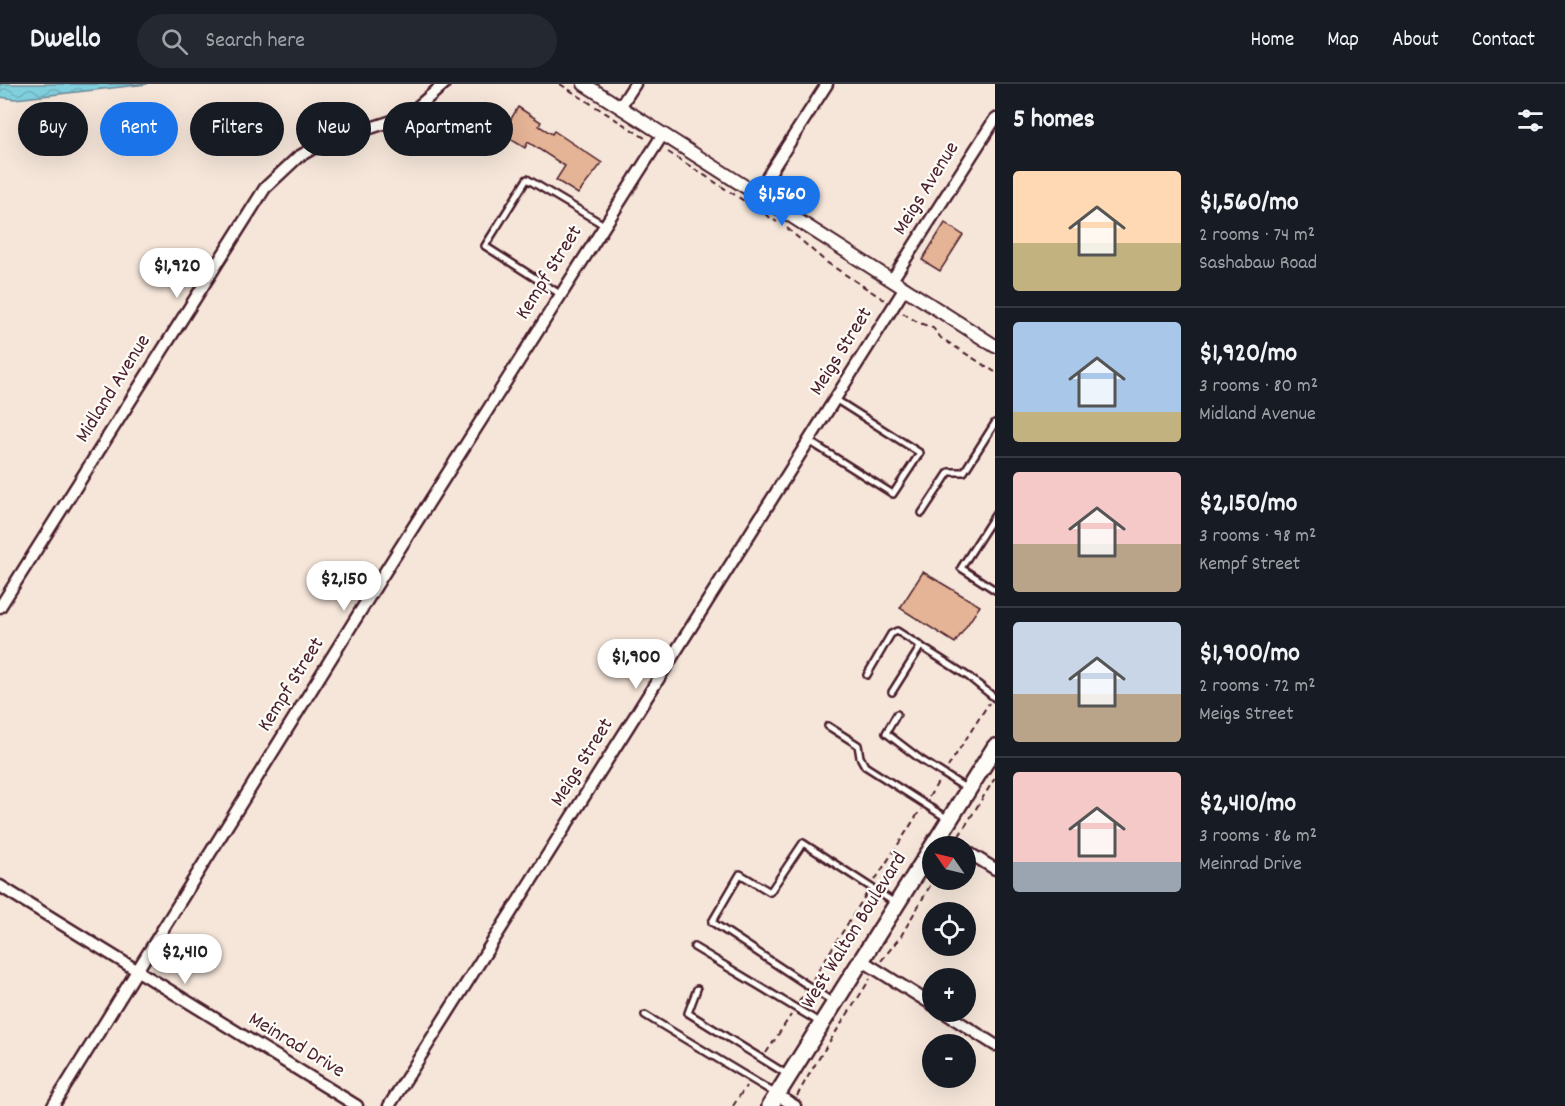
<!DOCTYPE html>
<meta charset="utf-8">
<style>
:root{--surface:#171b24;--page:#242831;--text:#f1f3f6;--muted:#9ea1a6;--line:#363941;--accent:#1a73e8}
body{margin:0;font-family:Dekko,sans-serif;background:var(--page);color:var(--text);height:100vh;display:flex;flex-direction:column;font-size:22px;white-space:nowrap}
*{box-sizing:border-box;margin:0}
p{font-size:20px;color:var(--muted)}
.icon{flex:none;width:33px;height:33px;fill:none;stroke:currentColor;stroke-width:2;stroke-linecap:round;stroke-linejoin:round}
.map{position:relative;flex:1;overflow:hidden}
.drawer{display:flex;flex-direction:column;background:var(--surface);width:570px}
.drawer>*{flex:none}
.hud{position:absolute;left:18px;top:18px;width:570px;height:54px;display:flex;gap:12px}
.needle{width:39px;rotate:304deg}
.controls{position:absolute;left:922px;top:752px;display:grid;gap:12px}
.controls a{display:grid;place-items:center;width:54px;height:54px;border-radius:50%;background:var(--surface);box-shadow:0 6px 24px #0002;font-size:30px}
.price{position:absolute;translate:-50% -51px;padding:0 14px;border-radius:21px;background:#fff;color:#222;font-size:20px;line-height:39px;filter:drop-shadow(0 2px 3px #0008)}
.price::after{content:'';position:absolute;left:50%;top:36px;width:18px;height:14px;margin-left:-9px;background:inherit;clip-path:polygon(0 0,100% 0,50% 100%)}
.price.on{background:var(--accent);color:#fff}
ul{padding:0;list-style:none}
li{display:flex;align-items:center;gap:18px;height:150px;padding:0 18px}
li+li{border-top:2px solid var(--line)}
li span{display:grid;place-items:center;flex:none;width:168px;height:120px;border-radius:6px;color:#555}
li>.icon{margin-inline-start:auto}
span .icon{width:72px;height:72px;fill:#fffc;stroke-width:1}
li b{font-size:26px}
h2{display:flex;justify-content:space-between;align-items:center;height:72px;padding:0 18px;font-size:26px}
.tag{padding:0 21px;border-radius:27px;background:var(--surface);box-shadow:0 6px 24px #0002;font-size:21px;line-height:54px}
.tag.on{background:var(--accent);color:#fff}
header{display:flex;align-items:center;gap:36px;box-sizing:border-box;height:84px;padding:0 30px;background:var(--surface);border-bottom:2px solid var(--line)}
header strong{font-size:28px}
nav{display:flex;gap:33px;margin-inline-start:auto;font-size:21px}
.search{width:420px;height:54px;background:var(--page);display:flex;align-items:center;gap:15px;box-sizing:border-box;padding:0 21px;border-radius:33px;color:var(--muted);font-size:22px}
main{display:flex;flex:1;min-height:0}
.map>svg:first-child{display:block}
</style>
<header>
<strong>Dwello</strong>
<div class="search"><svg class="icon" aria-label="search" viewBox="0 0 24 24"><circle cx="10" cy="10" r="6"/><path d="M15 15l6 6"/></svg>Search here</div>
<nav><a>Home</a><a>Map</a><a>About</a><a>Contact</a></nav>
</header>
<main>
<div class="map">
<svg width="995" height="1022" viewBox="0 0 995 1022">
<defs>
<pattern id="water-waves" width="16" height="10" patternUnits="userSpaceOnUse" patternTransform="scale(1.5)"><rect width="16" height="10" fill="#81d0de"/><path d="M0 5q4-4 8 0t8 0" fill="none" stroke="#71b2bf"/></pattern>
</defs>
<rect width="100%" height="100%" fill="#f6e6da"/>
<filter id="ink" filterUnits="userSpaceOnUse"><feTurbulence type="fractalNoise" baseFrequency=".0167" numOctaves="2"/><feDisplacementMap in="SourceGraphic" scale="12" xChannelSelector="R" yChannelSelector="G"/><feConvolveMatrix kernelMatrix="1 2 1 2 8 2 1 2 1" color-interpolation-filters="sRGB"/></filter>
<g filter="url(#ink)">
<path fill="url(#water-waves)" stroke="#6b8996" stroke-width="1.5" d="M0,0H147L15,15L0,13Z"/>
<g fill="#e5b396" stroke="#4a1f2b" stroke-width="1.5">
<path d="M518,23L541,38L539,42L552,50L554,47L602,79L578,110L556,96L565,82L528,58L525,64L502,50Z"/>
<path d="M945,139L963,151L940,187L922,176Z"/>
<path d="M923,488L980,522L955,559L900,524Z"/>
</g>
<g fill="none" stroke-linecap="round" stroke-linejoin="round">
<defs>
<g id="service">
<path d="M560,210L485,162L527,95L604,141"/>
<path d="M809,357L893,410L920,369L835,315"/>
<path d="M922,429L949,388H964L995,339"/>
<path d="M995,431L961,484L995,506"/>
<path d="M867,591L891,550L897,547L969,593L995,614"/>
<path d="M892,608L921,562"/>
<path d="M897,630L886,649L920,675L967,705"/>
<path d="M828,642L858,661L860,673L865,682L948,735"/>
<path d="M694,863L819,938"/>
<path d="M697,905L688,929L788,991"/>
<path d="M833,918L712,838L740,790L770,808L803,759L895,819"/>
<path d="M645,931L776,1010"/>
</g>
<g id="minor">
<path d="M620,23L635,0"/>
<path d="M757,109L827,0"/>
<path d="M892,196L995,35"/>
<path d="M0,523L265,104L298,73L319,61L407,32L444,0"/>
<path d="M940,751L957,762"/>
<path d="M966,767L995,785"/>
<path d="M0,802L357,1022"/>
<path d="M861,876L933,921"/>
<path d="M942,927L995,961"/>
<path d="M777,1011L795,1022"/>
<path d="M53,1022L381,494L663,50"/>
<path d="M389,1022L905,204"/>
</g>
<path id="tertiary" d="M584,0L995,262"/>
<path id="secondary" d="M770,1022L995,663"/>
</defs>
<use href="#service" stroke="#4a1f2b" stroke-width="10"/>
<use href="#minor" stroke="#4a1f2b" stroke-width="15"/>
<use href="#tertiary" stroke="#4a1f2b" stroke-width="16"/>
<use href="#secondary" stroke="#4a1f2b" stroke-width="20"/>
<g stroke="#4a1f2b" stroke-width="2" stroke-dasharray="6 4.5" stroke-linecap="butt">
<path d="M560,0L648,56"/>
<path d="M668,68L777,138"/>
<path d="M787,144L826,178L886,217"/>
<path d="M903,229L917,238L933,244L941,254L995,288"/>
<path d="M948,683L989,619"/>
<path d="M929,713L940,695"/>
<path d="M959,752L995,694"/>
<path d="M875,796L921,725"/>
<path d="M881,877L901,852L934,795"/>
<path d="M813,895L867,809"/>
<path d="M799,918L805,908"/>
<path d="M766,969L791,931"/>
<path d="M797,1012C819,971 846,934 870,895"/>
<path d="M733,1022L746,1002"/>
</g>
<use href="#service" stroke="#fdfcf7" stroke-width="5"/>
<use href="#minor" stroke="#fdfcf7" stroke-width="10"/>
<use href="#tertiary" stroke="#fdfcf7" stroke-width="12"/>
<use href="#secondary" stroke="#fdfcf7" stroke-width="15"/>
</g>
</g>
<g text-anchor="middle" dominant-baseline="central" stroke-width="4.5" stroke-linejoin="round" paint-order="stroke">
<g font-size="21" fill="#4a1f2b" stroke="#fdfcf7">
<text transform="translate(927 105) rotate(-58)">Meigs Avenue</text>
<text transform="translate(550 189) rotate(-58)">Kempf Street</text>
<text transform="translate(842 268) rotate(-58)">Meigs Street</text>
<text transform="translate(114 305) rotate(-58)">Midland Avenue</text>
<text transform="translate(292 601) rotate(-58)">Kempf Street</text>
<text transform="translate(583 679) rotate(-58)">Meigs Street</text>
<text transform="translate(855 847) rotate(-58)">West Walton Boulevard</text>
<text transform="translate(296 962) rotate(31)">Meinrad Drive</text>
</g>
</g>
</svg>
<div class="controls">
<a><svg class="needle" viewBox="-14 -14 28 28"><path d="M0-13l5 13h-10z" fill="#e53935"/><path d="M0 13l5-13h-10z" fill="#9ea1a6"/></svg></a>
<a><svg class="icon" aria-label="locate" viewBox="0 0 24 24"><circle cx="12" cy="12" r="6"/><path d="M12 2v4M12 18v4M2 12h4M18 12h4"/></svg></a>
<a>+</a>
<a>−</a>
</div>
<b class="price on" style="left:782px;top:143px">$1,560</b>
<b class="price" style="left:177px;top:215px">$1,920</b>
<b class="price" style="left:344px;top:528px">$2,150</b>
<b class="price" style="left:636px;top:606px">$1,900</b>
<b class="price" style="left:185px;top:901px">$2,410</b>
<div class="hud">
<a class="tag">Buy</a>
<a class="tag on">Rent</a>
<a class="tag">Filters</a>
<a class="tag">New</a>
<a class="tag">Apartment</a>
</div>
</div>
<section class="drawer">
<h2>5 homes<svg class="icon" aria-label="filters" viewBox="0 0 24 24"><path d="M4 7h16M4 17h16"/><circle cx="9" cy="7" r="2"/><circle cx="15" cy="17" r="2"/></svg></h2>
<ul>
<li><span style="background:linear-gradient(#ffd9b3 60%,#c2b280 0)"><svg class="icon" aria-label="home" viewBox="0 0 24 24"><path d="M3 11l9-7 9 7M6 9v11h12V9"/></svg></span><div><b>$1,560/mo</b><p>2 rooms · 74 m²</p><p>Sashabaw Road</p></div></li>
<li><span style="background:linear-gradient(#a9c7e8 75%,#c2b280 0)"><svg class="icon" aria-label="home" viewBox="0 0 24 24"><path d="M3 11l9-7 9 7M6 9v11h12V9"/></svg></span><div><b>$1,920/mo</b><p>3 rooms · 80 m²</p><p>Midland Avenue</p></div></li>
<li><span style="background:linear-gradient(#f6c9c9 60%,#b9a48a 0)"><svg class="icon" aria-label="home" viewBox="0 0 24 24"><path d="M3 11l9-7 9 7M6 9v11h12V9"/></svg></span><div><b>$2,150/mo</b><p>3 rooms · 98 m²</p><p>Kempf Street</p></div></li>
<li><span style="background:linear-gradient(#c9d6e8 60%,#b9a48a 0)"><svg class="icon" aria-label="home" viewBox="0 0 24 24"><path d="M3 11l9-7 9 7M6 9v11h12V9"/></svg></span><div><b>$1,900/mo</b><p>2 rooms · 72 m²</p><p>Meigs Street</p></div></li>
<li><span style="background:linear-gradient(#f6c9c9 75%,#9aa5b1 0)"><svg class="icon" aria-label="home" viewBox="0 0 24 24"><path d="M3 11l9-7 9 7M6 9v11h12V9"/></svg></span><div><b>$2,410/mo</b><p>3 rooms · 86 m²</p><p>Meinrad Drive</p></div></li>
</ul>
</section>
</main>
